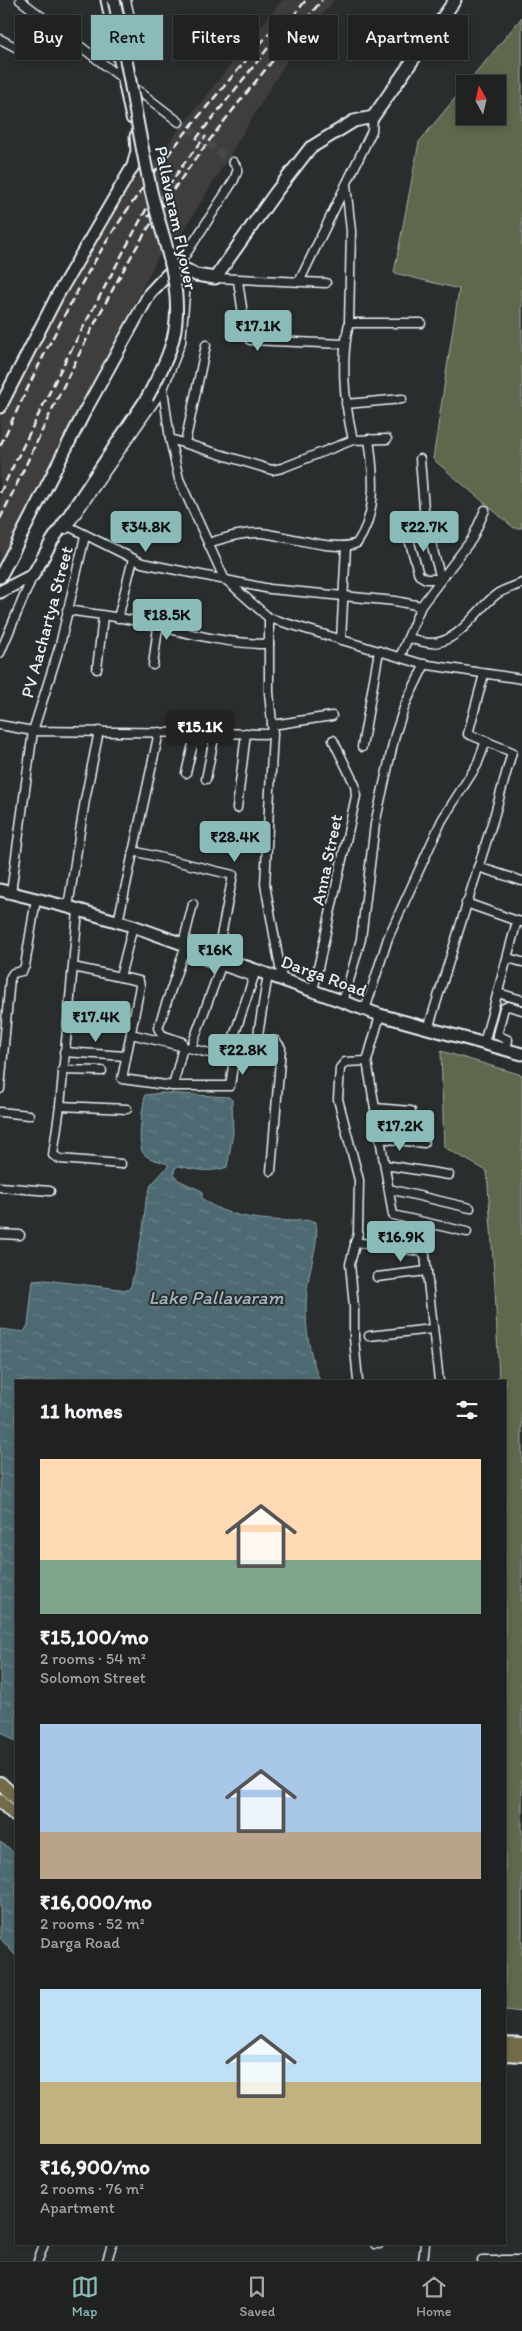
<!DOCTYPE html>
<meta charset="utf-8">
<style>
:root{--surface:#202222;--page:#282a2a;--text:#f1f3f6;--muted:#a2a4a5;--line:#3d3f40;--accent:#8bbbb9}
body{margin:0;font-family:Itim,sans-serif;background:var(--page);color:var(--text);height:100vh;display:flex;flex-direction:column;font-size:19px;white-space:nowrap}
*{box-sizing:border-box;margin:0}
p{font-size:16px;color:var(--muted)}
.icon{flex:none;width:28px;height:28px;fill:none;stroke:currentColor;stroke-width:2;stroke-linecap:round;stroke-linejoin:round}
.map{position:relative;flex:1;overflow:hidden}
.details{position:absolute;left:15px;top:1380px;width:491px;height:865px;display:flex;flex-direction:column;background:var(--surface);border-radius:0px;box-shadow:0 2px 8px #0003,0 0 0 1px var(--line)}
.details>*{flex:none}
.top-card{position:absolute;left:15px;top:15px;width:492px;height:45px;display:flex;gap:10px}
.needle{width:32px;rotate:352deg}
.controls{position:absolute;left:456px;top:75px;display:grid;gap:10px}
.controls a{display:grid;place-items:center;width:50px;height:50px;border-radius:0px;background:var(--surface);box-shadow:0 2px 8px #0003,0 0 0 1px var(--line);font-size:25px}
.price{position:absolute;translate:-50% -42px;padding:0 11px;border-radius:5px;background:var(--accent);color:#111;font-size:16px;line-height:32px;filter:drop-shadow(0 1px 2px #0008)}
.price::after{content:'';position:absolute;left:50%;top:30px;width:15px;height:11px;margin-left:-8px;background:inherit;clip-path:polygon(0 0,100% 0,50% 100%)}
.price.on{background:#222;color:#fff}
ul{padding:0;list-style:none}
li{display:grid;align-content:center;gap:10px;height:265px;padding:0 25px}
li span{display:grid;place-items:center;height:155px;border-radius:0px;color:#555}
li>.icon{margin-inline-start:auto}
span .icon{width:90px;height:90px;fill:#fffc;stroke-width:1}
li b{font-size:21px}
h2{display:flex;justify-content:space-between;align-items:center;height:60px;padding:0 25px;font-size:21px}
.pill{padding:0 18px;border-radius:0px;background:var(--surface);box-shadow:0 2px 8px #0003,0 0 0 1px var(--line);font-size:18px;line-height:45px}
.pill.on{background:var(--accent);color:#111}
.tabs{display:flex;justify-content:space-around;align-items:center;height:70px;border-top:1px solid var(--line);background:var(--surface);font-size:14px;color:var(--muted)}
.tabs a{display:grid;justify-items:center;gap:2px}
.tabs .on{color:var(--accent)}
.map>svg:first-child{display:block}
</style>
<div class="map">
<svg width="522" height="2261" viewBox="0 0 522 2261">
<defs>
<pattern id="water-ripples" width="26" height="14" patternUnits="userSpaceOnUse" patternTransform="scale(1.25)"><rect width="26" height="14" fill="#4e6b73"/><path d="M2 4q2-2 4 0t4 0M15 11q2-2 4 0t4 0" fill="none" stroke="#688188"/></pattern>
</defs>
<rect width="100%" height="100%" fill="#2a2d2e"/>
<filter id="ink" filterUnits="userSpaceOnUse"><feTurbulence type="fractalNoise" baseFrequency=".02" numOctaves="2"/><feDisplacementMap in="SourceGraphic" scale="10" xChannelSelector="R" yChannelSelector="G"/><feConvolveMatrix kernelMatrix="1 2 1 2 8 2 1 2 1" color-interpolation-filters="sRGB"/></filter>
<g filter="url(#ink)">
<path fill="#3f3c3c" d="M282,0H334L291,54L184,230L157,259L26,519L0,564V416L61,295L125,189L151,165Z"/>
<g fill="#5d674e" stroke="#a2aca3">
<path d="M522,17V528H514L433,459L459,289L394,273L419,142L465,86V116H498V84H467Z"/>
<path d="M441,1051L522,1075V2012L505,2010V1381H499L495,1287L487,1171L444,1147Z"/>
</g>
<g fill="url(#water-ripples)" stroke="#8ca1a8">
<path d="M162,1093L229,1097L232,1100L233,1133L227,1167C211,1173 195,1170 179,1166L175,1168L174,1174L178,1180L202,1191V1198C224,1218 264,1220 292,1221C301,1221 307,1219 316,1222C319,1239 312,1260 309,1276C303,1313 306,1346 320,1381H16V1742L0,1731V1329L24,1332L28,1325L33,1281L45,1280L128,1290L131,1286L143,1230L146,1201L151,1185L169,1165C161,1160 151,1161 144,1154C136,1147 143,1106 145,1095Z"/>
<path d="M0,1842L9,1848L16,1857V1956L0,1938Z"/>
</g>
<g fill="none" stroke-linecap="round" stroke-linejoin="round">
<path stroke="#464a4c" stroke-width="8" stroke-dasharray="8 4" stroke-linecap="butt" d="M179,122L233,162"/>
<defs>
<g id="street">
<path d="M20,0L179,122"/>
<path d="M126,0C130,19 139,43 126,61"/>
<path d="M0,39L19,49"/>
<path d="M346,185L351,231L349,323"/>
<path d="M177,268L234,180L238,169L233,162"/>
<path d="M187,270L181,342L163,389L170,439L179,479L224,578L269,618L422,664L522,679"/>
<path d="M215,278L326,283"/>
<path d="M238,281L246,334L250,340L344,344"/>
<path d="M299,282L372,131L373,117"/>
<path d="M346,404L402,399"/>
<path d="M170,439L272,470L282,468L353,440L387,439"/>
<path d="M353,440C344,401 340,362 349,323H421"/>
<path d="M185,443L206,345"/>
<path d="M420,459L425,521L441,579H426L419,575L405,525L425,521"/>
<path d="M68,526L142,563L270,589L395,601L421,606"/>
<path d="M66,529L163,389"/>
<path d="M208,543C225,538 242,532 261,533C284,535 337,553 357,543C378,513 374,474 369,439"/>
<path d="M67,610C91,614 117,616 140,622C184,632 224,644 269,644"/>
<path d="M118,618L133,559"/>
<path d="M269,618V692L273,734L265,884L282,979"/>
<path d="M408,638C415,639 423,643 431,643C460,643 476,609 497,594C504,589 514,587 522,583"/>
<path d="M341,640L346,546"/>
<path d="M0,653L33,575"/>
<path d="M400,657L421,606L472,539L485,510"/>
<path d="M153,665L158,627"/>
<path d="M97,669L103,616"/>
<path d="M0,725L33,731L273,734"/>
<path d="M272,725L332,716"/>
<path d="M362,747L379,651"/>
<path d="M186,773L196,732"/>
<path d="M206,779L215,733"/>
<path d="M237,808L246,733"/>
<path d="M133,851L233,875L217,956"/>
<path d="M478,867L522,881"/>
<path d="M11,893L33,731L60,645L85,536"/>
<path d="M466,903L517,921"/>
<path d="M68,907L85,800L99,731"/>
<path d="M78,911L60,1106L53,1155L60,1159L121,1164"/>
<path d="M118,922L159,732"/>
<path d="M183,944L193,904"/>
<path d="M184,953L253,977"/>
<path d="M508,958L522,962"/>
<path d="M73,967L139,981L140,986L122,1079L173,1086H230L234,1059L131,1034"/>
<path d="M120,977L133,926"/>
<path d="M313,991L356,796L355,785L333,740"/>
<path d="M498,993L522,1000"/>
<path d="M343,1002L361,939L375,824L395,735L405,705L425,664"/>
<path d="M69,1008L134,1019"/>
<path d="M365,1010L388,938L442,820L477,765L486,741"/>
<path d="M428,1029L494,817L512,752L468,734L484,674"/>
<path d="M244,1040L276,1041L281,1048L271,1171"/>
<path d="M257,1041L268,974"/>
<path d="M182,1042L162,1035L158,1028L186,945"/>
<path d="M484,1043L517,921L522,922"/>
<path d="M192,1045L221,966"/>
<path d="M506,1050L508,1040L497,1035L504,1008L508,1006L522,1010"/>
<path d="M64,1052L126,1056"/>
<path d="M219,1052H227L230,1048L256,970"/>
<path d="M367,1061L393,1215L467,1232"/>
<path d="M62,1070L102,1071"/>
<path d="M173,1086L183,1047"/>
<path d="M0,1089L10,978L13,973L22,971L25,966L36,899"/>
<path d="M60,1106L127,1109"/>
<path d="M375,1108L411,1111"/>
<path d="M0,1112L29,1115"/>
<path d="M380,1138L424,1143"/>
<path d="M385,1165L449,1175"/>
<path d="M0,1187L50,1191"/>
<path d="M389,1189L470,1208"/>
<path d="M0,1234L20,1235"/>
<path d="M355,1242L420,1251L425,1255L439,1381"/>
<path d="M377,1277L427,1271"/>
<path d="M369,1336L432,1329"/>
<path d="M358,1381L354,1338V1307L350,1264L358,1233L359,1180L338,1099L340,1068L345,1062L367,1061L380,1015"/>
<path d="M375,2244H379"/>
<path d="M502,2260H522"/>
<path d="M38,2261L44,2244"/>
<path d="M107,2261L112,2244"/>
<path d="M423,2261L425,2244"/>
<path d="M482,2261H502"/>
</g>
<g id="secondary">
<path d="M107,0L132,118"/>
<path d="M0,407L57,296L133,166L137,151L136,136"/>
<path d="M0,577L85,411L150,293L167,275L177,268L187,270L196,275L215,278L276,192L310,148L354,121L373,117L455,0"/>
<path d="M0,592L33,575L52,541L147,398"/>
<path d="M0,890L72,908L133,926L380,1015L522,1054"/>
</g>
<g id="primary">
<path d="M0,1783L16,1798"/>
<path d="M0,1801L16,1816"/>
<path d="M505,2044L522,2045"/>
<path d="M505,2054L522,2055"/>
</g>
</defs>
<use href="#street" stroke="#e8f1f8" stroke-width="11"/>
<use href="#secondary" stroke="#e8f1f8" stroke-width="15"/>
<use href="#primary" stroke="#e8f1f8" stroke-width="16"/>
<use href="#street" stroke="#2a2d2e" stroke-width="8"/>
<use href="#secondary" stroke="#2a2d2e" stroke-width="11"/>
<use href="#primary" stroke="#736c4b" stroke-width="12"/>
<g stroke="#e8f1f8" stroke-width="2.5" stroke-dasharray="8 4" stroke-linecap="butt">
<path d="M196,139L306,0"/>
<path d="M148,217L185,162L206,136"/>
<path d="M0,446C39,364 78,281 130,206C177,139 232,77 285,15"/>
<path d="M0,493L62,367L148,206"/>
<path d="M0,519C43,430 83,340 132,255C185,163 256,82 322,0"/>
</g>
<defs>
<path id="secondary-bridge" d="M114,0C128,63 137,127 151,191C161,234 180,276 176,321C174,349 160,373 147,398"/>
</defs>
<use href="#secondary-bridge" stroke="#e8f1f8" stroke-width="15" stroke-linecap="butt"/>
<use href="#secondary-bridge" stroke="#2a2d2e" stroke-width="11"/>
</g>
</g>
<g text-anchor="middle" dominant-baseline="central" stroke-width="4" stroke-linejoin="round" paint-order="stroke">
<g font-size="18" fill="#e8f1f8" stroke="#2a2d2e">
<text transform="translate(176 218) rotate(78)">Pallavaram Flyover</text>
<text transform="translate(47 622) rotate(-75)">PV Aachartya Street</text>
<text transform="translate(327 860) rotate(-78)">Anna Street</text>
<text transform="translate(324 976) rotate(20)">Darga Road</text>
</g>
<g font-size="19" font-style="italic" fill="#a3b5bc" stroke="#2a2d2e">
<text x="216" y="1297">Lake Pallavaram</text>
</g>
</g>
</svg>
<div class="controls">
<a><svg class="needle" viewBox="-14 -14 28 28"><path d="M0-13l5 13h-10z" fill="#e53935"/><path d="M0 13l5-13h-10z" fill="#a2a4a5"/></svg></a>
</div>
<b class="price" style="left:258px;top:352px">₹17.1K</b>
<b class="price" style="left:146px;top:553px">₹34.8K</b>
<b class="price" style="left:424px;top:553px">₹22.7K</b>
<b class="price" style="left:167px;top:641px">₹18.5K</b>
<b class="price on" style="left:200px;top:753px">₹15.1K</b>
<b class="price" style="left:235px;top:863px">₹28.4K</b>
<b class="price" style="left:215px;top:976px">₹16K</b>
<b class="price" style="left:96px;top:1043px">₹17.4K</b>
<b class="price" style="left:243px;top:1076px">₹22.8K</b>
<b class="price" style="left:400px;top:1152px">₹17.2K</b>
<b class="price" style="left:401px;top:1263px">₹16.9K</b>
<div class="top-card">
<a class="pill">Buy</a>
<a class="pill on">Rent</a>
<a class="pill">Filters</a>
<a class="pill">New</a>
<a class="pill">Apartment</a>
</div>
<section class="details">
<h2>11 homes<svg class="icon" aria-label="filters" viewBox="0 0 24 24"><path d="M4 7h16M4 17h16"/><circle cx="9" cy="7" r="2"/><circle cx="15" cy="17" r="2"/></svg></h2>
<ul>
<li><span style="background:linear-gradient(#ffd9b3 65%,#7fa58c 0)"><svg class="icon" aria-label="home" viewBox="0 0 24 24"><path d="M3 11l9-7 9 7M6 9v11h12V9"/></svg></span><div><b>₹15,100/mo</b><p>2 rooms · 54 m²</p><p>Solomon Street</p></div></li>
<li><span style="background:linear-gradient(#a9c7e8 70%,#b9a48a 0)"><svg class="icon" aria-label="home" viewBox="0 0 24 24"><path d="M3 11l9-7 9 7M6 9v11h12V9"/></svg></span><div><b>₹16,000/mo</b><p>2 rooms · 52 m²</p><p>Darga Road</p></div></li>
<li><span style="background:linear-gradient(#bfe0f5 60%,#c2b280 0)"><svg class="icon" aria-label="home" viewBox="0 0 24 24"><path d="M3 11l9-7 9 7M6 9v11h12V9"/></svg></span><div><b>₹16,900/mo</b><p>2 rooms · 76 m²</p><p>Apartment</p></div></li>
</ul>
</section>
</div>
<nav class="tabs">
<a class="on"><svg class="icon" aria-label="map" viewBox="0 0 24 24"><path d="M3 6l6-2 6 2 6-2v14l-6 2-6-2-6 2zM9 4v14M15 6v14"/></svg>Map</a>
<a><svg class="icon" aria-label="saved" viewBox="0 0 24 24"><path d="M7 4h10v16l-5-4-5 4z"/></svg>Saved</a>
<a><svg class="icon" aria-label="home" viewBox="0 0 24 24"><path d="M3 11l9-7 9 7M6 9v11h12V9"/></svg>Home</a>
</nav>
